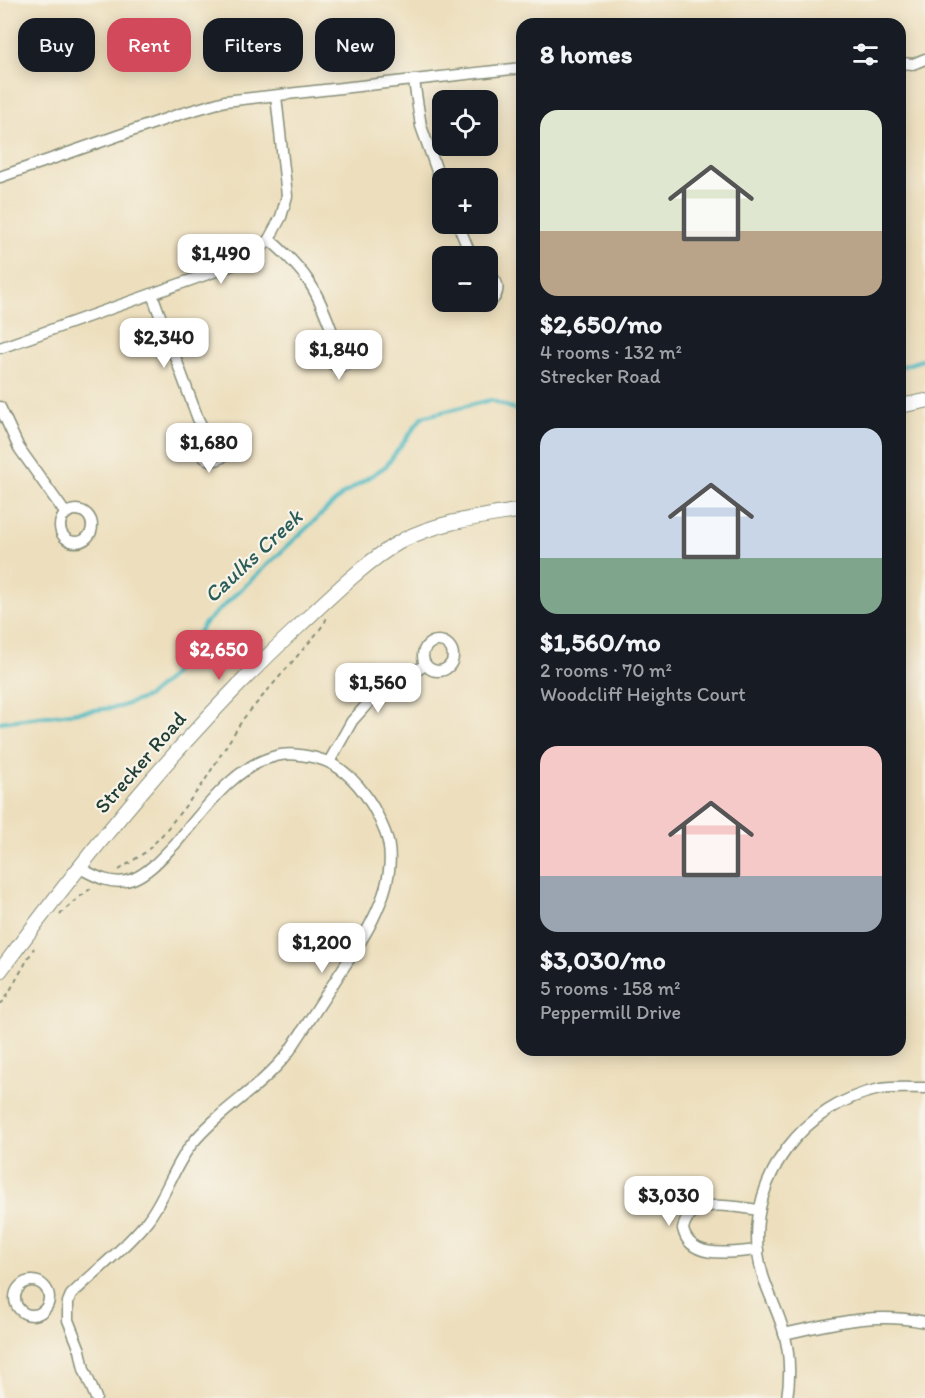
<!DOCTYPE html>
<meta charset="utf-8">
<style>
:root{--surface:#171b24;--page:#242831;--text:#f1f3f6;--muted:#9ea1a6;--accent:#d1495b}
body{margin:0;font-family:Itim,sans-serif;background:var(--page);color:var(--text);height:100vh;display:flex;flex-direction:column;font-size:22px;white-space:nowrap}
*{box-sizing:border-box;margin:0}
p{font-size:20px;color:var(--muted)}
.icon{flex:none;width:33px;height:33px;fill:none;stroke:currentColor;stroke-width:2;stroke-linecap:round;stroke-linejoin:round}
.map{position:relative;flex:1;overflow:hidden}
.details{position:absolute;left:516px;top:18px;width:390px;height:1038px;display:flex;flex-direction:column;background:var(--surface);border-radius:18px;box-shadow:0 3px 15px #0003}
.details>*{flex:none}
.hud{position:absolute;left:18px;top:18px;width:408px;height:54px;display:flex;gap:12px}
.fabs{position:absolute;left:432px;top:90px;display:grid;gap:12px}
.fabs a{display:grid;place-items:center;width:66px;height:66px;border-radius:12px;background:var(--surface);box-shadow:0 3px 15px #0003;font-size:30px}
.price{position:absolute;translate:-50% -51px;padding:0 14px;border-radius:12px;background:#fff;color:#222;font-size:20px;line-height:39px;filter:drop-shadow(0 2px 3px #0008)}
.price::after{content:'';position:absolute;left:50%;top:36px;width:18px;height:14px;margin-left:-9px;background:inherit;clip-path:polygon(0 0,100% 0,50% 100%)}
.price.current{background:var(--accent);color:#fff}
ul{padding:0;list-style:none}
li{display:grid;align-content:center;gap:12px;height:318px;padding:0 24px}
li span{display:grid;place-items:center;height:186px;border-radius:18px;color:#555}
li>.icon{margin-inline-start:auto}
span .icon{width:108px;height:108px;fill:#fffc;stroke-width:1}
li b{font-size:26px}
h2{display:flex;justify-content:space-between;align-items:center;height:72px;padding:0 24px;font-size:26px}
.pill{padding:0 21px;border-radius:18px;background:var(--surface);box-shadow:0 3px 15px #0003;font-size:21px;line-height:54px}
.pill.current{background:var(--accent);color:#fff}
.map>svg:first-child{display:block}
</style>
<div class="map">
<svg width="925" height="1398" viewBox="0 0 925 1398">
<rect width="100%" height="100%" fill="#f7f3e8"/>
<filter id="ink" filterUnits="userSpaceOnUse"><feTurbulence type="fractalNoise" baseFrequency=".0167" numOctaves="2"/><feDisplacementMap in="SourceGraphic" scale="12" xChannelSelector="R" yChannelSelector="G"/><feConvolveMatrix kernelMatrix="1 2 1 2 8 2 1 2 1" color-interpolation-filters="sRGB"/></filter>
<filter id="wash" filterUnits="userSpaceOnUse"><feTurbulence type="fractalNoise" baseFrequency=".008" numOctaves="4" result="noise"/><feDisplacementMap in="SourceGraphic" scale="24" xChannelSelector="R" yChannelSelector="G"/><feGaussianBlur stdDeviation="1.35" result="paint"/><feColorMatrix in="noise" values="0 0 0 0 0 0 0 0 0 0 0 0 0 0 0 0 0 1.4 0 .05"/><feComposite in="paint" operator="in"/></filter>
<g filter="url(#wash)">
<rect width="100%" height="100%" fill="#eddfbd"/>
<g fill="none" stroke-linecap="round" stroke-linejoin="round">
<g stroke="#4ab9c2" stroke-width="4">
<path d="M900,367L925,359"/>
<path d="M0,722L119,707L147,697L172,676L204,624L342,495L386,466L422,417L491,400L519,411L522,416"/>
</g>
</g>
</g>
<g filter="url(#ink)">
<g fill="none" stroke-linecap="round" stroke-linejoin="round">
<defs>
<g id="minor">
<path d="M900,63L913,64L925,59"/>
<path d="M414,81L421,126L442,185"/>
<path d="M0,177L180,114L225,101L522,68"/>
<path d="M458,224L471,256"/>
<path d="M269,239C307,272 317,289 334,337"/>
<path d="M152,294L198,419L205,432"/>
<path d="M475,302L484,305C499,299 503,283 488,274"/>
<circle cx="340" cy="351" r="15"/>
<path d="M0,348L233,265L256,254L269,239L281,217L287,196L276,96"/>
<path d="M0,407L19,448L66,514"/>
<circle cx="213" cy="445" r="15"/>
<circle cx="76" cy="526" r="16"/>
<circle cx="438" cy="656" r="15"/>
<path d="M329,762L352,721L370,701L425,665"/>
<path d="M78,867C94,876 114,887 133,879C150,872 163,856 175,844C204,811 232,767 276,756C289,752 304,755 316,758C350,766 373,801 385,832C396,860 386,893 373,919C364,938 351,956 340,973C323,1000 305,1027 288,1053C260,1089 219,1110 191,1145C173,1168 165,1198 147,1221C125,1249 96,1270 71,1295L68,1302V1320L80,1350L84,1369L96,1398"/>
<path d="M758,1250C733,1252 690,1261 683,1229C690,1195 733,1207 759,1210"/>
<circle cx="32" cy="1298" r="17"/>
<path d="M784,1334C834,1323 873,1312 925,1322"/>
<path d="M787,1398C791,1373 790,1350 782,1326C774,1301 761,1280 758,1253C749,1176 805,1104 880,1089C895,1087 910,1088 925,1088"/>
</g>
<g id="tertiary">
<path d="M900,406L925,401"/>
<path d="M0,971C91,849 186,731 298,627C329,598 367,560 403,540C440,521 482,517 522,510"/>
</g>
</defs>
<use href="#minor" stroke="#868e78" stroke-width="13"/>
<use href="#tertiary" stroke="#868e78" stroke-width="16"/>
<g stroke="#868e78" stroke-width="2" stroke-dasharray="4.5 4.5" stroke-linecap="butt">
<path d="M119,870L147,851L163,834L202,785L243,719L318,632L325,622L327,617"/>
<path d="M60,915C69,904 83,895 94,886"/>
<path d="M0,1004L4,1001L34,948"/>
</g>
<use href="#minor" stroke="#fff" stroke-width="10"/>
<use href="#tertiary" stroke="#fff" stroke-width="14"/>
</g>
</g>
<g text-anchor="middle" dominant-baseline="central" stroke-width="4.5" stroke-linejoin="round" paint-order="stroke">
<g font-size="21" fill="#1f3d34" stroke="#f7f3e8">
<text transform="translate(140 762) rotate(-49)">Strecker Road</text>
</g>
<g font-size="22" font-style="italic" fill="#2a5c58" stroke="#f7f3e8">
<text transform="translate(253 556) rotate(-43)">Caulks Creek</text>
</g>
</g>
</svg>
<div class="fabs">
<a><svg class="icon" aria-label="locate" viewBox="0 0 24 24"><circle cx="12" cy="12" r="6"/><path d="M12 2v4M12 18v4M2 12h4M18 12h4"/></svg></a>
<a>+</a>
<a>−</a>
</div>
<b class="price" style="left:221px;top:285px">$1,490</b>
<b class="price" style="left:164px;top:369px">$2,340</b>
<b class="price" style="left:339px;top:381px">$1,840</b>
<b class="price" style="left:209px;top:474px">$1,680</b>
<b class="price current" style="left:219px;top:681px">$2,650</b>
<b class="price" style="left:378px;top:714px">$1,560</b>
<b class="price" style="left:322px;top:974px">$1,200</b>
<b class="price" style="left:669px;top:1227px">$3,030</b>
<div class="hud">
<a class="pill">Buy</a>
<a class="pill current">Rent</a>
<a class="pill">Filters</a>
<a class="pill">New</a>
</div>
<section class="details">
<h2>8 homes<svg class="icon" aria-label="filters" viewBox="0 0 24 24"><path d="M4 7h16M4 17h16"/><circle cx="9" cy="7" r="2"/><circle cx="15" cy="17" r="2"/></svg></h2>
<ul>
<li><span style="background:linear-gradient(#dfe7d0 65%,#b9a48a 0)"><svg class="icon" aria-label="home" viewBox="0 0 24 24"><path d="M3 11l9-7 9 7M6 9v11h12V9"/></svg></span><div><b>$2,650/mo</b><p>4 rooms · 132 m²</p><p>Strecker Road</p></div></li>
<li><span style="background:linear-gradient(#c9d6e8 70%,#7fa58c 0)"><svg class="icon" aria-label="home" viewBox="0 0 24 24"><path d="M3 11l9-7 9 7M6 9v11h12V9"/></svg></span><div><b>$1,560/mo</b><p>2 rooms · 70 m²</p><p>Woodcliff Heights Court</p></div></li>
<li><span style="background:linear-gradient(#f6c9c9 70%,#9aa5b1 0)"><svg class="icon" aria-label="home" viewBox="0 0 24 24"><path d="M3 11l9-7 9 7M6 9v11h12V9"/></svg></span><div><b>$3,030/mo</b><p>5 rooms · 158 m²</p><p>Peppermill Drive</p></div></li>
</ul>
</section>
</div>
